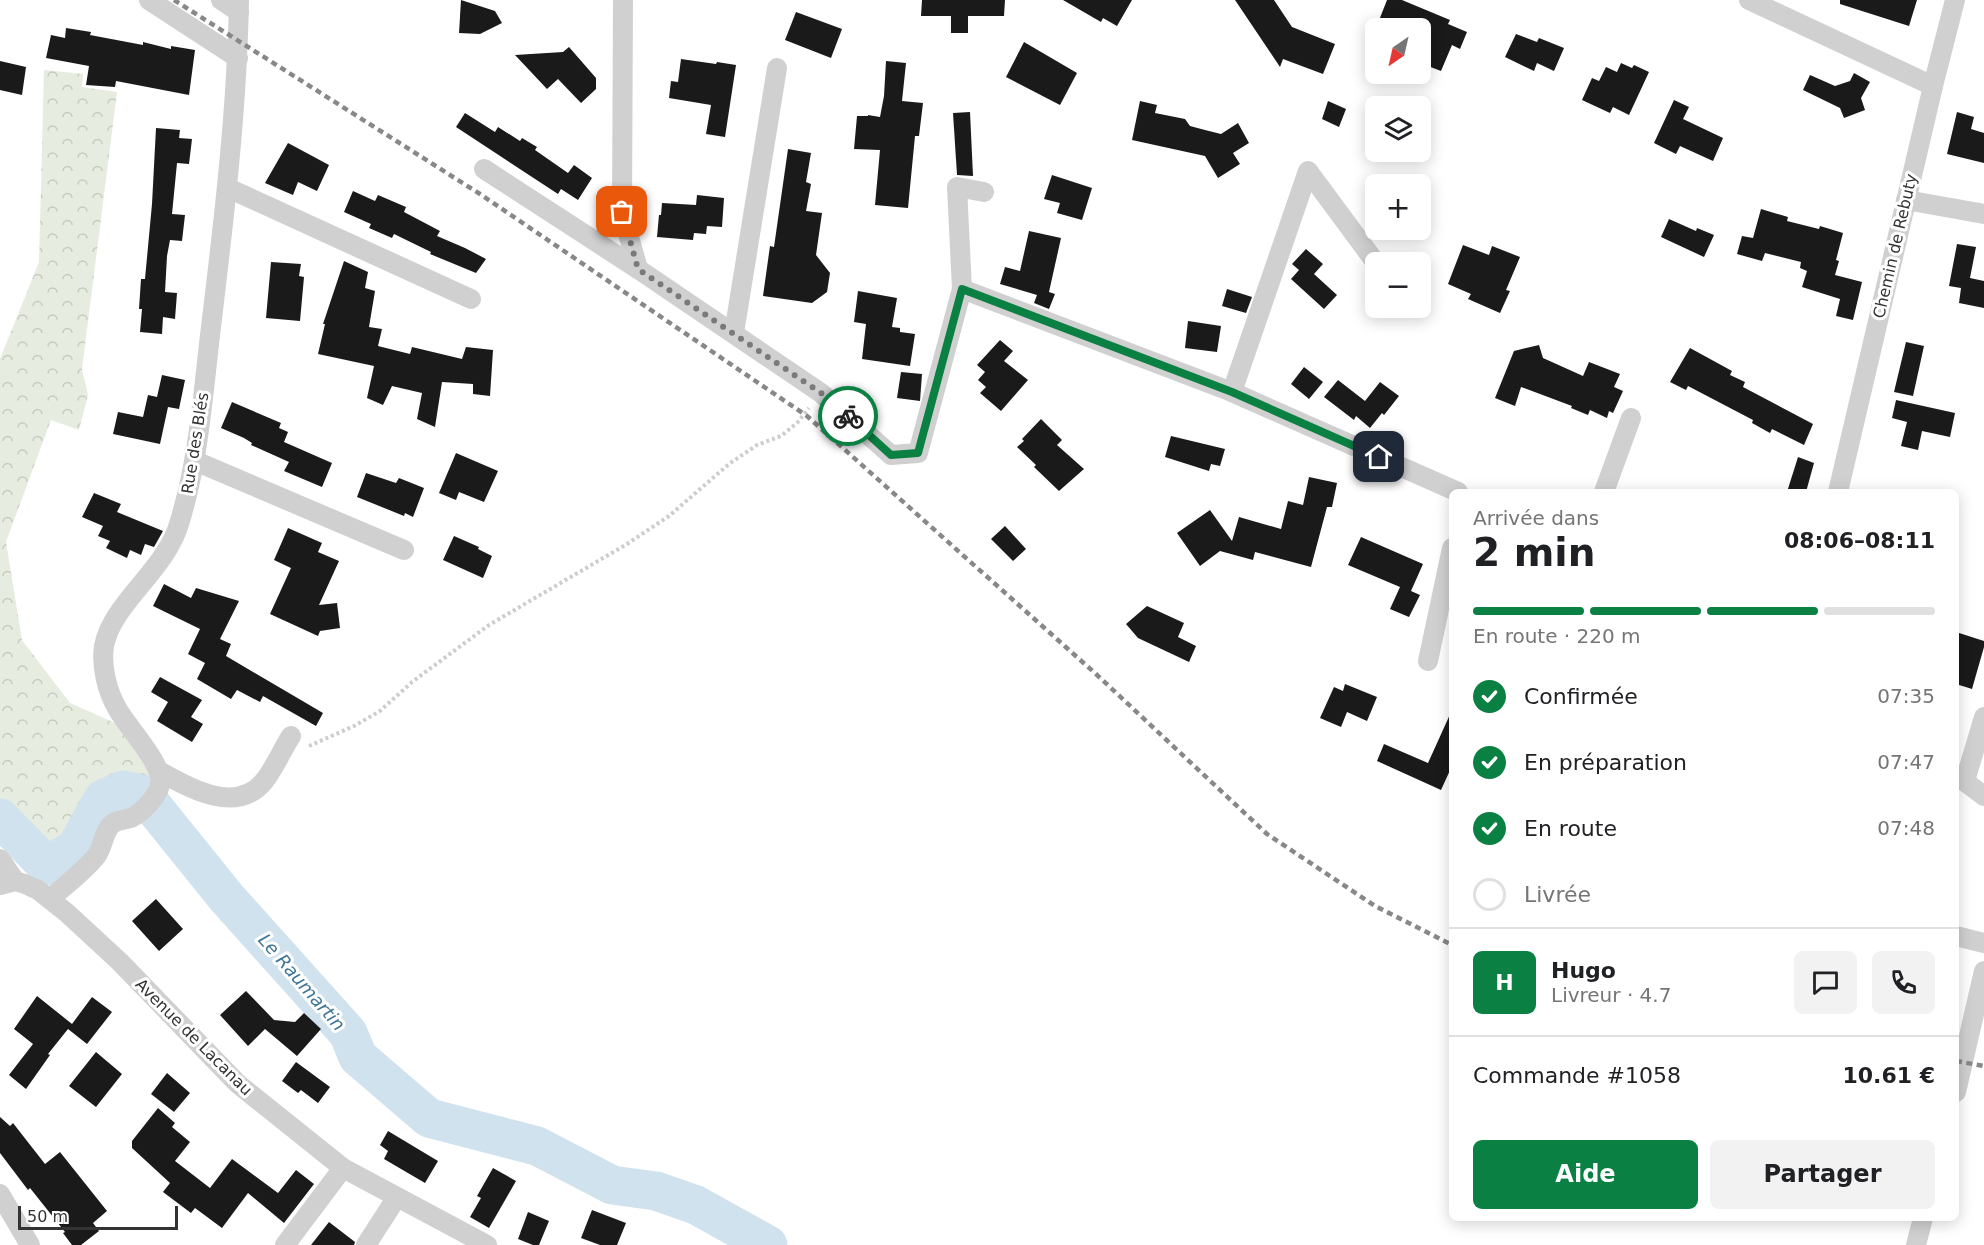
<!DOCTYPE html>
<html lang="fr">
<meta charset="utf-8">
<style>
body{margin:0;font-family:"DejaVu Sans",sans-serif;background:#f2f2f2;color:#202124;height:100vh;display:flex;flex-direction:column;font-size:22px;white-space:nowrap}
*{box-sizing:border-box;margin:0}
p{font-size:20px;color:#757577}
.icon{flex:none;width:33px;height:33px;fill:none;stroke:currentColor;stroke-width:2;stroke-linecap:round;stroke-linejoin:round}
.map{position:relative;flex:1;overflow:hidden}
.side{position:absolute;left:1449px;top:489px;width:510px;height:732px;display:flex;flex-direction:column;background:#fff;border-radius:9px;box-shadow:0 3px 15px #0003}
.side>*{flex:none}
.needle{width:39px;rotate:214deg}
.fabs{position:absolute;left:1365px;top:18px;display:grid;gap:12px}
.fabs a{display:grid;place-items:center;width:66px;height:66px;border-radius:9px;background:#fff;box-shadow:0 3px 15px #0003;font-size:30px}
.scale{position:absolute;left:18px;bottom:15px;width:160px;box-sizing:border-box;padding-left:6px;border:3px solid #333;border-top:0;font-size:16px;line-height:21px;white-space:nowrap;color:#333;-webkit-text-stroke:4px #fff;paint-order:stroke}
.pin{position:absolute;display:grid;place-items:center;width:51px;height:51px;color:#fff;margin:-26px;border-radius:12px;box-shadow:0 3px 9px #0006}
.courier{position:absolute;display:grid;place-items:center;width:60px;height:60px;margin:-30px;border:4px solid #0b8043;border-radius:50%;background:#fff;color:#222;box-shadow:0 2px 8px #0007}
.head em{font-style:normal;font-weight:700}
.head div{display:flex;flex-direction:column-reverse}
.head{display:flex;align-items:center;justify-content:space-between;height:102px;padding:0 24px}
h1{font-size:39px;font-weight:700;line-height:45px}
.bar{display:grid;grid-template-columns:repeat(4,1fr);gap:9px 6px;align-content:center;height:72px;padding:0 24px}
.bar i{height:8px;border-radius:4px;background:#e0e0e0}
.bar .current{background:#0b8043}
.bar p{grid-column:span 4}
.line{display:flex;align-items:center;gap:15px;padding:0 24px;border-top:2px solid #e0e0e0}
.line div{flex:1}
.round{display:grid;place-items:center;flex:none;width:63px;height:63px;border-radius:9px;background:#f2f2f2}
ol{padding:0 24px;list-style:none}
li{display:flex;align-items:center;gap:18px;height:66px}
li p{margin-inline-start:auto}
li .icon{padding:6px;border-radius:50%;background:#0b8043;color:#fff;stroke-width:4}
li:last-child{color:#757577}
li i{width:33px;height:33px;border:3px solid #e0e0e0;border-radius:50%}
.cta{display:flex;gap:12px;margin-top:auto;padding:12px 24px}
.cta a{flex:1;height:69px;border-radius:9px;background:#0b8043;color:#fff;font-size:24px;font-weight:700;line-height:69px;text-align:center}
.cta a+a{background:#f2f2f2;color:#202124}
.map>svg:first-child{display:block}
.forest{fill:url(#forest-crowns)}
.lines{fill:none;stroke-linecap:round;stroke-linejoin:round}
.river{stroke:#cfe2ee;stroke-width:39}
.building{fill:#1a1a1a}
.path{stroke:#cdcdcd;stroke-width:4;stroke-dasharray:3 3;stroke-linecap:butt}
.street{stroke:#d0d0d0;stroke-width:20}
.rail{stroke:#888;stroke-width:4.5;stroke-dasharray:6 4.5;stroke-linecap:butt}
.done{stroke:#7a7a7a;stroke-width:6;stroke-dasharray:0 10.8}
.route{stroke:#0b8043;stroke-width:8}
.labels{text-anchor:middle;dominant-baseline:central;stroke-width:6;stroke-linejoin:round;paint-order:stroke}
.street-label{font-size:16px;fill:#333;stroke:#fff}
.water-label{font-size:18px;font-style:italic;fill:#3f7597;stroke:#fff}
</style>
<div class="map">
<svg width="1984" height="1245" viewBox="0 0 1984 1245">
<defs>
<pattern id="forest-crowns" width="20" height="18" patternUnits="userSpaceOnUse" patternTransform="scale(1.5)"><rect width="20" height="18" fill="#e6ecdf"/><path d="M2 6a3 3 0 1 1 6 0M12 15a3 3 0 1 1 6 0" fill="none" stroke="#c6cbc0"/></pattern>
</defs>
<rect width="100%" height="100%" fill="#fff"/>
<path class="forest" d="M 44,70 L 83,74 L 82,87 L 117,92 L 82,369 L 88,395 L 79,430 L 51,420 L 6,542 L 22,640 L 70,703 L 115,723 L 153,775 L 128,805 L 42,879 L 0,835 L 0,359 L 39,262 Z"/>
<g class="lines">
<path class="river" d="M 0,818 L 47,866 L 76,848 L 103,799 L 123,790 L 143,794 L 226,897 L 348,1033 L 358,1057 L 429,1118 L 537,1146 L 612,1185 L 656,1191 L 696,1205 L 768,1245"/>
</g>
<g class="building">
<path d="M 461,0 L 495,11 L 502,23 L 480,34 L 459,33 Z"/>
<path d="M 922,0 L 1005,0 L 1004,16 L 968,16 L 968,33 L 951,33 L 951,16 L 921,16 Z"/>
<path d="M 1063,0 L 1132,0 L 1117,26 L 1103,18 L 1101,22 Z"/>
<path d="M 1235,0 L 1274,0 L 1292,27 L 1335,44 L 1323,74 L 1283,59 L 1280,67 Z"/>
<path d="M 1387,0 L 1402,0 L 1450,20 L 1448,24 L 1467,32 L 1460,49 L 1452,45 L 1441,71 L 1420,63 L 1420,28 L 1376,28 Z"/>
<path d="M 1840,0 L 1917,0 L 1909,26 L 1840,4 Z"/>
<path d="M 796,12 L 842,29 L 831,58 L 785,40 Z"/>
<path d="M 66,28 L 91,32 L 90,35 L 143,45 L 143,42 L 171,49 L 171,46 L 195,50 L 189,95 L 116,81 L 115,87 L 86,85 L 89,66 L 46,58 L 51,35 L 65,38 Z"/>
<path d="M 1516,34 L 1537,42 L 1539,38 L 1564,48 L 1554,71 L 1537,63 L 1534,71 L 1505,57 Z"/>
<path d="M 1024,42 L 1077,73 L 1060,105 L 1006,77 Z"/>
<path d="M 569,47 L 596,78 L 596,89 L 581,103 L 558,79 L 547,89 L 515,55 L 563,52 Z"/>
<path d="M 681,59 L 716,64 L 717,62 L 736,65 L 725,137 L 706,134 L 711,105 L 669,98 L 671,81 L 678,82 Z"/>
<path d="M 0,61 L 26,67 L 22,95 L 0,90 Z"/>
<path d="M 886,61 L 906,63 L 902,101 L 923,103 L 919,136 L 915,136 L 908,208 L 875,205 L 880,150 L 854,149 L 857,116 L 868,116 L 868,115 L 880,117 L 884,96 Z"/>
<path d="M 1621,63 L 1632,68 L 1634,65 L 1649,72 L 1629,115 L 1613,107 L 1610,113 L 1582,100 L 1592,78 L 1599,81 L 1606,67 L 1617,72 Z"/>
<path d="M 1854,73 L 1870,82 L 1861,98 L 1865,110 L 1844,118 L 1840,108 L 1803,90 L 1810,75 L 1835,86 L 1850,81 Z"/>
<path d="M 1674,100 L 1689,107 L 1683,119 L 1723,138 L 1713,161 L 1680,146 L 1676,154 L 1654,143 Z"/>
<path d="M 1140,101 L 1157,105 L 1155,113 L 1185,119 L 1190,126 L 1205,130 L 1221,134 L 1238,123 L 1249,143 L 1233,153 L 1240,164 L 1218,178 L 1205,156 L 1132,140 Z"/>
<path d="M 1328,101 L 1346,109 L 1339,127 L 1322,119 Z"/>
<path d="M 970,112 L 973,176 L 957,175 L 953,113 Z"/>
<path d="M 1957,112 L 1974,117 L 1971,129 L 1984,133 L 1984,163 L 1947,154 Z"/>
<path d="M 465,113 L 495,132 L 498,127 L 520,141 L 522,138 L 537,147 L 535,150 L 568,173 L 574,165 L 592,178 L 578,200 L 561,189 L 558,194 L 456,127 Z"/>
<path d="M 156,128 L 180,130 L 179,138 L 192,139 L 189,164 L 177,163 L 172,214 L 185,215 L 182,241 L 170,240 L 167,256 L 165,292 L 177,293 L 175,319 L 163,317 L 162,334 L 140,332 L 142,309 L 139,309 L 141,279 L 145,279 L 152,204 Z"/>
<path d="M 288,143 L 329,165 L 317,191 L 298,182 L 293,195 L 265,183 Z"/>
<path d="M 788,149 L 811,153 L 806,182 L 811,184 L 806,211 L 822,213 L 816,255 L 830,273 L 827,292 L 812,303 L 763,296 L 770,246 L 774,247 Z"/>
<path d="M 1052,175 L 1092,188 L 1082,220 L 1057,213 L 1060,203 L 1044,199 Z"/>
<path d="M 353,191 L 375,201 L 378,195 L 406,207 L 404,212 L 440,231 L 437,236 L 465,248 L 486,259 L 476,273 L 430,254 L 431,252 L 394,234 L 392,238 L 369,228 L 371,224 L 344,212 Z"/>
<path d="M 697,195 L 724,198 L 722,227 L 707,226 L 706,234 L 694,233 L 693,240 L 657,237 L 659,215 L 661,215 L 662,203 L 696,205 Z"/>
<path d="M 1761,209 L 1788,217 L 1787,221 L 1819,229 L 1820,226 L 1843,233 L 1836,260 L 1839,261 L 1835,275 L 1862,282 L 1853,320 L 1836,316 L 1840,299 L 1802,287 L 1807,271 L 1800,268 L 1801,262 L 1765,253 L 1762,261 L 1737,254 L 1742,236 L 1753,238 Z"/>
<path d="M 1669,219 L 1696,231 L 1697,228 L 1714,235 L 1704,257 L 1661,237 Z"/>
<path d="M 1029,231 L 1061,238 L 1049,292 L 1055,294 L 1049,309 L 1034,303 L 1037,295 L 1000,284 L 1005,267 L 1020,271 Z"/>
<path d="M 1957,244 L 1976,247 L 1970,278 L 1984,281 L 1984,308 L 1959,303 L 1961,288 L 1949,286 Z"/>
<path d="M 1463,245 L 1489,255 L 1492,246 L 1520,257 L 1506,290 L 1510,291 L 1500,313 L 1468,299 L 1471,294 L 1448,284 Z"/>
<path d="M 1306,249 L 1323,264 L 1314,274 L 1337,295 L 1324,309 L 1291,279 L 1299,270 L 1292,264 Z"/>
<path d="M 344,261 L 368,272 L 365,288 L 375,291 L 369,327 L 382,329 L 378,346 L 410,354 L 412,347 L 462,359 L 466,347 L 493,350 L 490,396 L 473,394 L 473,384 L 442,382 L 435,427 L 417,419 L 422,393 L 392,386 L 383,405 L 367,398 L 374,366 L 318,354 L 325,324 L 323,324 Z"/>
<path d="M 271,262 L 301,264 L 299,276 L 304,277 L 300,321 L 266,318 Z"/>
<path d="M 1227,289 L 1252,297 L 1246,313 L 1222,306 Z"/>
<path d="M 858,291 L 897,298 L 892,327 L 900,328 L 900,332 L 915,334 L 910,366 L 862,359 L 866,324 L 854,322 Z"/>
<path d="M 1188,321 L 1221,326 L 1217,352 L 1185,348 Z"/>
<path d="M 1000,340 L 1013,351 L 1004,361 L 1028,380 L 1001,411 L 980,393 L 986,387 L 978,380 L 985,372 L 977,365 Z"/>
<path d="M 1906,342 L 1924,346 L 1913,396 L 1894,392 Z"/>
<path d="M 1539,345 L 1543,358 L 1583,376 L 1589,362 L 1620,374 L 1614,387 L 1623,391 L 1613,413 L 1609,411 L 1607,418 L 1590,410 L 1588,415 L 1571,408 L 1572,406 L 1521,387 L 1515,406 L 1495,398 L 1514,351 Z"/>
<path d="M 1690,348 L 1732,371 L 1730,375 L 1745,382 L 1743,387 L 1813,424 L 1804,445 L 1772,429 L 1770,433 L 1752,423 L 1753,420 L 1688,386 L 1686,390 L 1670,382 Z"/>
<path d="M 1304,367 L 1323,382 L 1309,399 L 1291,384 Z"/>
<path d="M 901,372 L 922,374 L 920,401 L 897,398 Z"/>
<path d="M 162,375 L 185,380 L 179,409 L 168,407 L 160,444 L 113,434 L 118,412 L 143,417 L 148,395 L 157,397 Z"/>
<path d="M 1338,380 L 1365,401 L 1380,382 L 1399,396 L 1384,415 L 1382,413 L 1370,428 L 1356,416 L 1354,420 L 1324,397 Z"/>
<path d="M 1896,400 L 1955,413 L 1950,437 L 1922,431 L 1918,450 L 1901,446 L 1907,422 L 1892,418 Z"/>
<path d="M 232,402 L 281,423 L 279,428 L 288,432 L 284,442 L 332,463 L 322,487 L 284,471 L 289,462 L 251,445 L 252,443 L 244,438 L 221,428 Z"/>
<path d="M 1041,419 L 1062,440 L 1057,445 L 1084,469 L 1059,491 L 1034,467 L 1036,465 L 1017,447 L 1024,441 L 1022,439 Z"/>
<path d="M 1171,436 L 1225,449 L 1220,466 L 1211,464 L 1209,471 L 1165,457 Z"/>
<path d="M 456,453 L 498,471 L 484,502 L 459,492 L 456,500 L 439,493 Z"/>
<path d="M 1798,457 L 1814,463 L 1806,492 L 1787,492 Z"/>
<path d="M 366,473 L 396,483 L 399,478 L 424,488 L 413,517 L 405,513 L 404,516 L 357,497 Z"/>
<path d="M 1309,477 L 1337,483 L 1332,507 L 1327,507 L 1311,567 L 1255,552 L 1253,560 L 1220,551 L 1200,566 L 1177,533 L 1210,510 L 1232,541 L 1239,517 L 1281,529 L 1288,501 L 1303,505 Z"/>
<path d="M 94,493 L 121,504 L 117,512 L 163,531 L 154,547 L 145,544 L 141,555 L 130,550 L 127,558 L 106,548 L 110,541 L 98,536 L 103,526 L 82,517 Z"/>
<path d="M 1005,526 L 1026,549 L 1013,561 L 991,539 Z"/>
<path d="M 288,528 L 322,543 L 318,552 L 339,561 L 319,605 L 337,603 L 340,628 L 320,631 L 318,636 L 270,614 L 291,568 L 274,560 Z"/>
<path d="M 454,536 L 479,547 L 478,549 L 492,556 L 483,578 L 443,560 Z"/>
<path d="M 1361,537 L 1423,564 L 1411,591 L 1420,595 L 1409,617 L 1390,609 L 1400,587 L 1348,565 Z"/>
<path d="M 164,584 L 191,598 L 196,588 L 239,601 L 220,639 L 231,644 L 226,656 L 323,713 L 316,726 L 263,696 L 260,702 L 237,690 L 231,699 L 197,679 L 205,663 L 188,654 L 200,629 L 153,606 Z"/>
<path d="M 1147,606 L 1184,623 L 1178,637 L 1196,646 L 1189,662 L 1138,638 L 1126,624 Z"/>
<path d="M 1956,632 L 1984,641 L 1984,647 L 1972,689 L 1956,684 Z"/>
<path d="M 160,677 L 202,700 L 191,717 L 203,724 L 192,742 L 157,721 L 168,702 L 151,692 Z"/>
<path d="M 1345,684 L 1377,697 L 1367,721 L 1347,712 L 1341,727 L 1320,718 L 1334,687 L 1343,691 Z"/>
<path d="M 1452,710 L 1452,766 L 1441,790 L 1377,761 L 1384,744 L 1428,763 Z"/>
<path d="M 156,899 L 183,929 L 159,951 L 132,921 Z"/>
<path d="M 246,991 L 274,1020 L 295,1022 L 304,1013 L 321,1029 L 297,1056 L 265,1029 L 248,1046 L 220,1015 Z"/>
<path d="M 37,996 L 72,1024 L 92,997 L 112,1012 L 87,1044 L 68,1029 L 48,1054 L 50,1055 L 26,1089 L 9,1075 L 33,1044 L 14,1029 Z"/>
<path d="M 96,1052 L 122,1074 L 96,1107 L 69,1086 Z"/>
<path d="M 296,1062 L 330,1087 L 318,1103 L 301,1090 L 298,1093 L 282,1081 Z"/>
<path d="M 167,1073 L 190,1093 L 174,1112 L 151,1094 Z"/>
<path d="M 158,1108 L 175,1123 L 172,1127 L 190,1142 L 175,1161 L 210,1188 L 232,1159 L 278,1193 L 296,1170 L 314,1184 L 284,1223 L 248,1193 L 222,1228 L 195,1208 L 191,1213 L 163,1192 L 170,1183 L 132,1148 L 132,1141 Z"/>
<path d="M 0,1117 L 10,1126 L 13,1123 L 45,1164 L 60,1152 L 107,1211 L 93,1223 L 99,1231 L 81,1245 L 72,1245 L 63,1233 L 65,1232 L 30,1188 L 28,1190 L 0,1153 Z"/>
<path d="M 388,1131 L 438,1161 L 425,1183 L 384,1159 L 388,1151 L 380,1145 Z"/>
<path d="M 493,1168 L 516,1181 L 489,1228 L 470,1217 L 481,1198 L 477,1196 Z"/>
<path d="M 592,1210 L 626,1223 L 617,1245 L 600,1245 L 581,1238 Z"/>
<path d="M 528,1212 L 549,1221 L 539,1245 L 533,1245 L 518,1239 Z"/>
<path d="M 329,1222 L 355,1242 L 354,1245 L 311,1245 Z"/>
</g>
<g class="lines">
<path class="path" d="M 309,746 L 354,726 L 380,711 L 412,682 L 489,625 L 627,544 L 669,516 L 729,464 L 757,445 L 781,436 L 797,423 L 809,408"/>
<g class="street">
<path d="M 149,0 L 238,58"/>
<path d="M 221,0 L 239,12"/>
<path d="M 623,0 L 622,212 L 638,269 L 821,393 L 891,455 L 918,453 L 962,289 L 1232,392 L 1458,492"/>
<path d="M 1749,0 L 1933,86"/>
<path d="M 484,169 L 638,269"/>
<path d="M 228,188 L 471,299"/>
<path d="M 1906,200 L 1984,214"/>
<path d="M 962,289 L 957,187 L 984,192"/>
<path d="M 734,333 L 777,68"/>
<path d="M 1232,392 L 1308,171 L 1376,263"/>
<path d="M 195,461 L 404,550"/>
<path d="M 1604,492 L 1631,418"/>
<path d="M 1838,492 L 1933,86 L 1955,0"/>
<path d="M 1428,661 L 1452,548"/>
<path d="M 159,771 C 189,788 237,816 265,780 C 275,767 282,750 291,736"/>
<path d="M 1956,775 L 1984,796"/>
<path d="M 1965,781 L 1984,717"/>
<path d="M 0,859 L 15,881"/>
<path d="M 0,885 L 15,881 L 25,884 L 38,890 L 67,913 L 120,962 L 238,1084 L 343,1168 L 487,1245"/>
<path d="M 50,899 C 64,886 86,870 97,855 C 104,845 103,832 112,824 C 117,820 124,820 131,818 C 142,813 157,797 160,785 C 165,765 126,726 117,708 C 107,691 101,666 104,646 C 112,603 165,571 179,524 C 199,460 203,393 211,327 C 224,219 237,110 239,0"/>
<path d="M 1956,936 L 1984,943"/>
<path d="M 1956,1092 L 1984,971"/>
<path d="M 0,1194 L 30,1245"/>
<path d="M 285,1245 L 343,1168"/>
<path d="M 366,1245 L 397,1197"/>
<path d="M 1916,1245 L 1923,1218"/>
</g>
<g class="rail">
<path d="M 174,0 L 480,194 L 807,416 L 1096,674 L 1267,834 L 1375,906 L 1452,945"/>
<path d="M 1956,1061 L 1984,1066"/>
</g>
</g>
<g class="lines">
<path class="done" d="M 622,212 L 638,269 L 821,393 L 848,416"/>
<path class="route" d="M 848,416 L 891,455 L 918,453 L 962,289 L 1232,392 L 1379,457"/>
</g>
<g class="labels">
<g class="street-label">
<text transform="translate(1895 246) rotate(-77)">Chemin de Rebuty</text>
<text transform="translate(195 443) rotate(-81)">Rue des Blés</text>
<text transform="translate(194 1037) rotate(45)">Avenue de Lacanau</text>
</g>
<g class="water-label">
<text transform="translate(302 982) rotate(49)">Le Raumartin</text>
</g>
</g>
</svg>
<div class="fabs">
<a><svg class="needle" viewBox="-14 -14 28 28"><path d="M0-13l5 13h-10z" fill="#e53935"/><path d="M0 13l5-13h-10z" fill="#757577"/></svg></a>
<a><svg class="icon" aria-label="layers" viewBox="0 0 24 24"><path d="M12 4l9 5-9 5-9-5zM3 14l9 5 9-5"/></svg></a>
<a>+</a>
<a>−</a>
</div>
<div class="scale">50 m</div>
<div class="pin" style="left:622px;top:212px;background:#ea580c"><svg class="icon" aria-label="bag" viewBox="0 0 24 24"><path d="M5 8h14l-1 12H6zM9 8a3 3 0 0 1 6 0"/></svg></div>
<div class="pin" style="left:1379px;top:457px;background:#1f2937"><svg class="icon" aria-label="home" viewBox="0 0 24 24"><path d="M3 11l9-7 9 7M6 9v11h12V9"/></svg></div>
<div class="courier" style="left:848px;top:416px"><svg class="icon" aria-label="bike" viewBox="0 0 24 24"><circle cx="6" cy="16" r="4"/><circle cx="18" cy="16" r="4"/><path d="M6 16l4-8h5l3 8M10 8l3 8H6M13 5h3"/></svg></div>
<section class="side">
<div class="head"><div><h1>2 min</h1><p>Arrivée dans</p></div><em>08:06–08:11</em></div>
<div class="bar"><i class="current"></i><i class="current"></i><i class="current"></i><i></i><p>En route · 220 m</p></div>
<ol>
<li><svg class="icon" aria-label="check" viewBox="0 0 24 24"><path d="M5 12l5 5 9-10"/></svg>Confirmée<p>07:35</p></li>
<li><svg class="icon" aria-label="check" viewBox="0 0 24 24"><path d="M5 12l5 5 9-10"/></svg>En préparation<p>07:47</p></li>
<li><svg class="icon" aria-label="check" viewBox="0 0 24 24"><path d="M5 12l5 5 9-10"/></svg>En route<p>07:48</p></li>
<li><i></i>Livrée</li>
</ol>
<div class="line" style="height:108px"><b class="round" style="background:#0b8043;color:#fff">H</b><div><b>Hugo</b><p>Livreur · 4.7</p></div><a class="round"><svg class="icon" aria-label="chat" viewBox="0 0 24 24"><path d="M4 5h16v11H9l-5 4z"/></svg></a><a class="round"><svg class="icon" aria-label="phone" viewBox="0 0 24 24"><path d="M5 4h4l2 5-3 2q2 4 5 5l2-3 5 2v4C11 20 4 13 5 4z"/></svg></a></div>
<div class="line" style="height:78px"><div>Commande #1058</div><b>10.61 €</b></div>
<div class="cta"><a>Aide</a><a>Partager</a></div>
</section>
</div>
